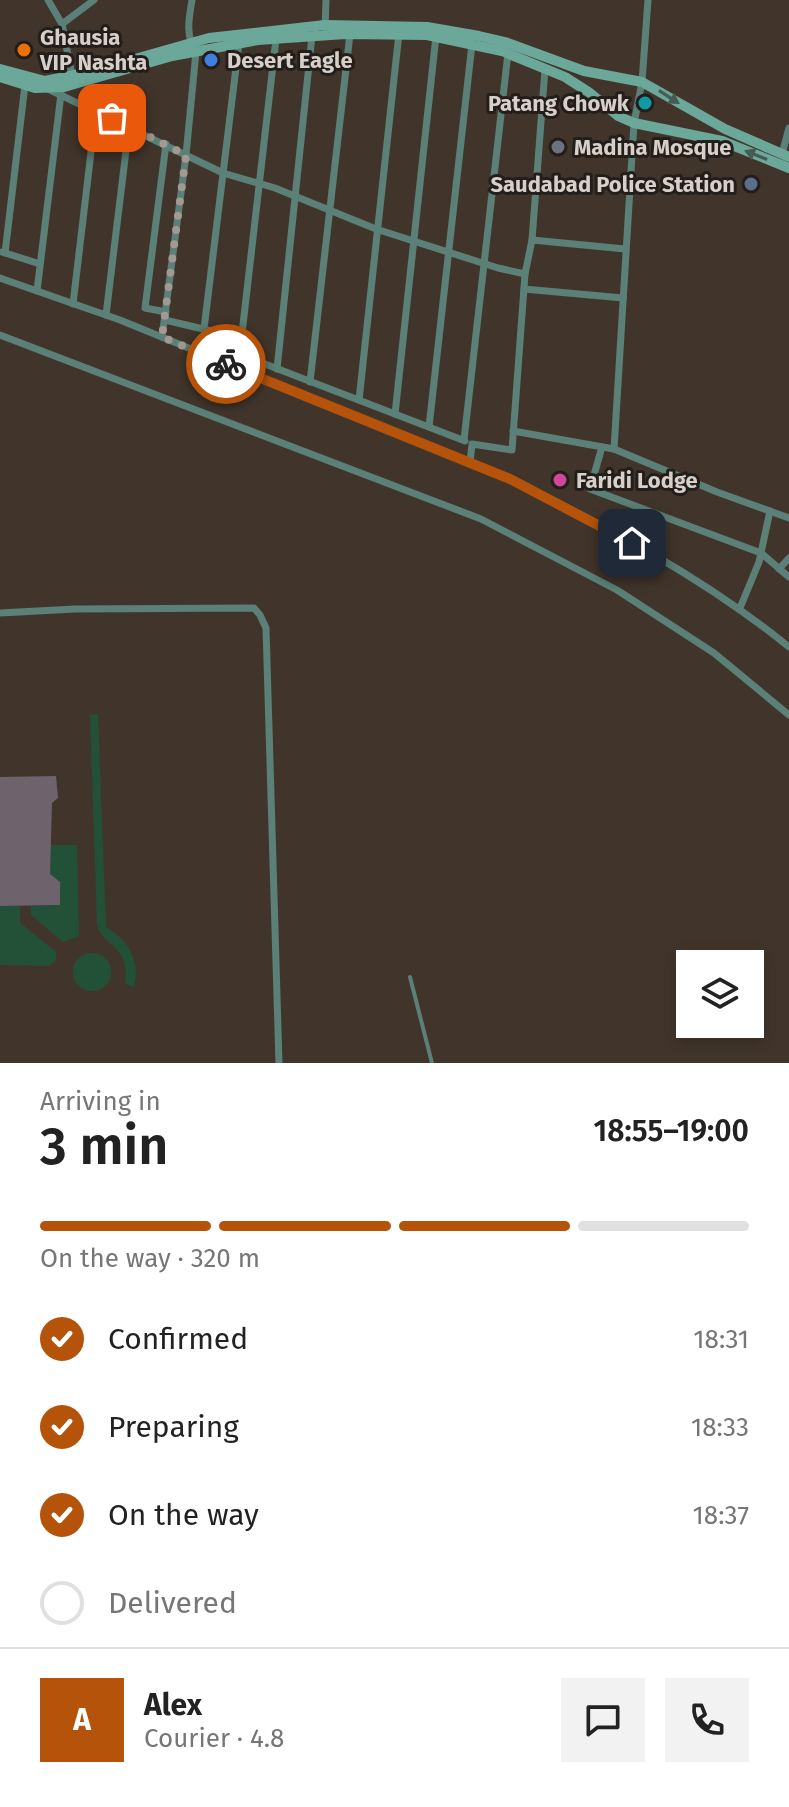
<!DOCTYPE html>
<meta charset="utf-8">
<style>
body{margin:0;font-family:"Fira Sans",sans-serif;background:#f2f2f2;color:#222;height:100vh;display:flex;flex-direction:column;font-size:30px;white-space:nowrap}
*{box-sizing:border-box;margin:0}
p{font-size:26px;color:#767676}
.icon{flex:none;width:44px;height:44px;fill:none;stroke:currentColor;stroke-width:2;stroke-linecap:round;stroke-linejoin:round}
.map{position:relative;height:1063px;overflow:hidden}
.sheet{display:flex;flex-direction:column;background:#fff;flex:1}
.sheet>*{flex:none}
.tools{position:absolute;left:676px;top:950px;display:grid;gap:16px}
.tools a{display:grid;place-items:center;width:88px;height:88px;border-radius:0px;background:#fff;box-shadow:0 4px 12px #0003;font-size:40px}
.pin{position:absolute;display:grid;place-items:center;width:68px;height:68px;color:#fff;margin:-34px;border-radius:16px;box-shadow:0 4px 12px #0006}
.courier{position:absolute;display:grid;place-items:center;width:80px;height:80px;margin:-40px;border:6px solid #b45309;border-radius:50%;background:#fff;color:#222;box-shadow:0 2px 10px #0007}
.head em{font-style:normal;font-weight:600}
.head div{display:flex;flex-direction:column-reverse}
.head{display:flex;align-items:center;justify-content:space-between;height:136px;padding:0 40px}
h1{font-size:52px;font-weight:600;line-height:60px}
.bar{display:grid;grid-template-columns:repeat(4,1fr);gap:12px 8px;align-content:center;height:96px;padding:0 40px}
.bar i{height:10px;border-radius:6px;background:#e0e0e0}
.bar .active{background:#b45309}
.bar p{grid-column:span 4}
.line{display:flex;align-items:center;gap:20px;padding:0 40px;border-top:2px solid #e0e0e0}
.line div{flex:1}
.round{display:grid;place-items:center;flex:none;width:84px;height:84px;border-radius:0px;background:#f2f2f2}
ol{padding:0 40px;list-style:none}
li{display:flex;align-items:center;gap:24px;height:88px}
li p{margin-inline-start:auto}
li .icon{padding:8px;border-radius:50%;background:#b45309;color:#fff;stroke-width:4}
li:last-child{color:#767676}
li i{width:44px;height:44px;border:4px solid #e0e0e0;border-radius:50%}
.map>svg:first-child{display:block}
.green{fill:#225138}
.building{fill:#6e626d}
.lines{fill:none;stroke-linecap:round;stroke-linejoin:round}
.service{stroke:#5b8077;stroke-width:4}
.minor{stroke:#5b8077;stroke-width:7}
.secondary{stroke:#6ca89a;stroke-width:10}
.oneway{fill:#445c53}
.done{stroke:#a29a92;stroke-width:8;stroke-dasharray:0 14.4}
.route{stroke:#b45309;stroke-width:10}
.food-dot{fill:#e8710a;stroke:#231e19;stroke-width:3}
.shop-dot{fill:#3f7fe0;stroke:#231e19;stroke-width:3}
.culture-dot{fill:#0f9aa8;stroke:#231e19;stroke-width:3}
.worship-dot{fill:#6b7280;stroke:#231e19;stroke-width:3}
.service-dot{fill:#5c6f8a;stroke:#231e19;stroke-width:3}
.hotel-dot{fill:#d1479c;stroke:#231e19;stroke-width:3}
.labels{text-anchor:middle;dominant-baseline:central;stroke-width:6;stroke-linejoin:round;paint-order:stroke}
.poi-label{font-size:22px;font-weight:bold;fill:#d7d0ca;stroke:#231e19;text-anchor:start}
</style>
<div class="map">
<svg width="789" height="1063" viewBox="0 0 789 1063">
<rect width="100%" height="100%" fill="#41352b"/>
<g class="green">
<path d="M 98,714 L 106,927 C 128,940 141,961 134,987 L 125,984 C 131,943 102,948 97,924 L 90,715 Z"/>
<path d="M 50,845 L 77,845 L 79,936 L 63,942 L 31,915 L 31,906 L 59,905 L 50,874 Z"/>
<path d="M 20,906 L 20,923 L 56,952 L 56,960 L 49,966 L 0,965 L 0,906 Z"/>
<circle cx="92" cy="972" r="19"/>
</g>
<path class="building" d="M 56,776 L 58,798 L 52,803 L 50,874 L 60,882 L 60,905 L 0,906 L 0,777 Z"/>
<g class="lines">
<path class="service" d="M 410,977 L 432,1063"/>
<g class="minor">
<path d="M 48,0 L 62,24 L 72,76"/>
<path d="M 62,24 L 94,0"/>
<path d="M 325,30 L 326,0"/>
<path d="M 48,89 L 223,173 L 275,188 L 376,229 L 498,268 L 525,274"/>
<path d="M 166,144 L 145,308 L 166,312"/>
<path d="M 782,154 L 789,128"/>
<path d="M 532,240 L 625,249"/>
<path d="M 2,252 L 40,264"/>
<path d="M 5,253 L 25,85"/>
<path d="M 0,278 L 120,320 L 510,479 C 608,527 704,578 789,647"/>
<path d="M 524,289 L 623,298"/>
<path d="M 37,291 L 61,94"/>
<path d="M 73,304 L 96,110"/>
<path d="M 106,315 L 129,126"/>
<path d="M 165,320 L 241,338"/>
<path d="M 204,329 L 239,43"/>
<path d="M 0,335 L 481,519 L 617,590 L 714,653 L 789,715"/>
<path d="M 162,337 L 186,155 L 196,52 C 185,36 189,18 192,0"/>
<path d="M 239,354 L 465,441"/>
<path d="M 238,368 L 276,39"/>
<path d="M 277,369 L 312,36"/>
<path d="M 310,382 L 350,34"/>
<path d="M 359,400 L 399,33"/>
<path d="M 395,414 L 436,36"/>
<path d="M 429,427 L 472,44"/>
<path d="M 513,431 L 614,449 L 717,492 L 789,518"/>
<path d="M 464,440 L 508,53"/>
<path d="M 602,447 L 590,489 L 761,553 L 789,577"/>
<path d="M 614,449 L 634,123 L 642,82 L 648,0"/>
<path d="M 470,463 L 472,444 L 512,450 L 525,274 L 532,240 L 545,69"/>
<path d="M 779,569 L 789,558"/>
<path d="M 740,608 L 759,562 L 770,511"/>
<path d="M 0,613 L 75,609 L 254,608 L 260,615 L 266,628 L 279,1063"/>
</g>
<g class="secondary">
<path d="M 0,69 L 45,81 L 89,72 L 209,38 L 325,25 L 427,27 L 479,36 L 505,42 L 584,71 L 642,82 L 725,129 L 789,157"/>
<path d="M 0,77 L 35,88 L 64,87 L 172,56 L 258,40 L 345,34 L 427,35 L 502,51 L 565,77 L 590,93 L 618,116 L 634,123 L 722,141 L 789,168"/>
</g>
</g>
<defs><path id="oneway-solid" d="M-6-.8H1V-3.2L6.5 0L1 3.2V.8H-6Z" transform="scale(2)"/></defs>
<g class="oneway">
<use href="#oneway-solid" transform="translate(669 97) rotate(33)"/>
<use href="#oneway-solid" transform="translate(756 155) rotate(-158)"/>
</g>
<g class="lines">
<path class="done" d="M 112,118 L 186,155 L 162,337 L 226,364"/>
<path class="route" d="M 226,364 L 510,479 L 632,543"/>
</g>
<circle class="food-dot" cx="24" cy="50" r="8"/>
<circle class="shop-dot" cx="211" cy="60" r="8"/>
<circle class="culture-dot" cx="645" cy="103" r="8"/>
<circle class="worship-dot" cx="558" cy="147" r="8"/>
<circle class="service-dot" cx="751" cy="184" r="8"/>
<circle class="hotel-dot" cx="560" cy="480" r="8"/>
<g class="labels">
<g class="poi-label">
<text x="40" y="37">Ghausia<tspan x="40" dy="25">VIP Nashta</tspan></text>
<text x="227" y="60">Desert Eagle</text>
<text x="629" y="103" text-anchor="end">Patang Chowk</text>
<text x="574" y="147">Madina Mosque</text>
<text x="735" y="184" text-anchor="end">Saudabad Police Station</text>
<text x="576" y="480">Faridi Lodge</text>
</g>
</g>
</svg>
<div class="tools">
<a><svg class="icon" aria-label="layers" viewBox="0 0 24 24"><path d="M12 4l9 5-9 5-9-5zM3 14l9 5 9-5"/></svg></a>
</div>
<div class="pin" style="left:112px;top:118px;background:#ea580c"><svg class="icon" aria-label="bag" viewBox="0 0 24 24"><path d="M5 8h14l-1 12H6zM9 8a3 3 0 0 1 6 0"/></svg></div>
<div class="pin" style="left:632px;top:543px;background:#1f2937"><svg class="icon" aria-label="home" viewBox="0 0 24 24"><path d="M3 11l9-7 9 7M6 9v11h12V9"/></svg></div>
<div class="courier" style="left:226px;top:364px"><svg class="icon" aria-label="bike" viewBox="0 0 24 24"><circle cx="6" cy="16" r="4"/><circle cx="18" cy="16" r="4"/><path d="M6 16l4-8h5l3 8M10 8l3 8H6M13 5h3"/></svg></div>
</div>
<section class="sheet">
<div class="head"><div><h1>3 min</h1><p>Arriving in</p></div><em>18:55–19:00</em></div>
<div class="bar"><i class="active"></i><i class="active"></i><i class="active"></i><i></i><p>On the way · 320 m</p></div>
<ol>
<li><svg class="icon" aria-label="check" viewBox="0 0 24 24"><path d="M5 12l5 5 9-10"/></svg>Confirmed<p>18:31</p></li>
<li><svg class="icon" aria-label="check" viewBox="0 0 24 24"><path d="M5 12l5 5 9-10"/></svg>Preparing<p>18:33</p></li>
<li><svg class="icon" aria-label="check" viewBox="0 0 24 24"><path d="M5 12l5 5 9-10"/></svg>On the way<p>18:37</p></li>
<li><i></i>Delivered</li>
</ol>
<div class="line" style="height:144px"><b class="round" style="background:#b45309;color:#fff">A</b><div><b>Alex</b><p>Courier · 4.8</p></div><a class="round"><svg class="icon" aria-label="chat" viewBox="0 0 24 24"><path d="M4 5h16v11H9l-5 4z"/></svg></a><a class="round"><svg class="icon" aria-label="phone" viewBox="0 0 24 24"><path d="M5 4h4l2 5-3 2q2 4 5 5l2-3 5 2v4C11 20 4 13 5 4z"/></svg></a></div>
</section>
